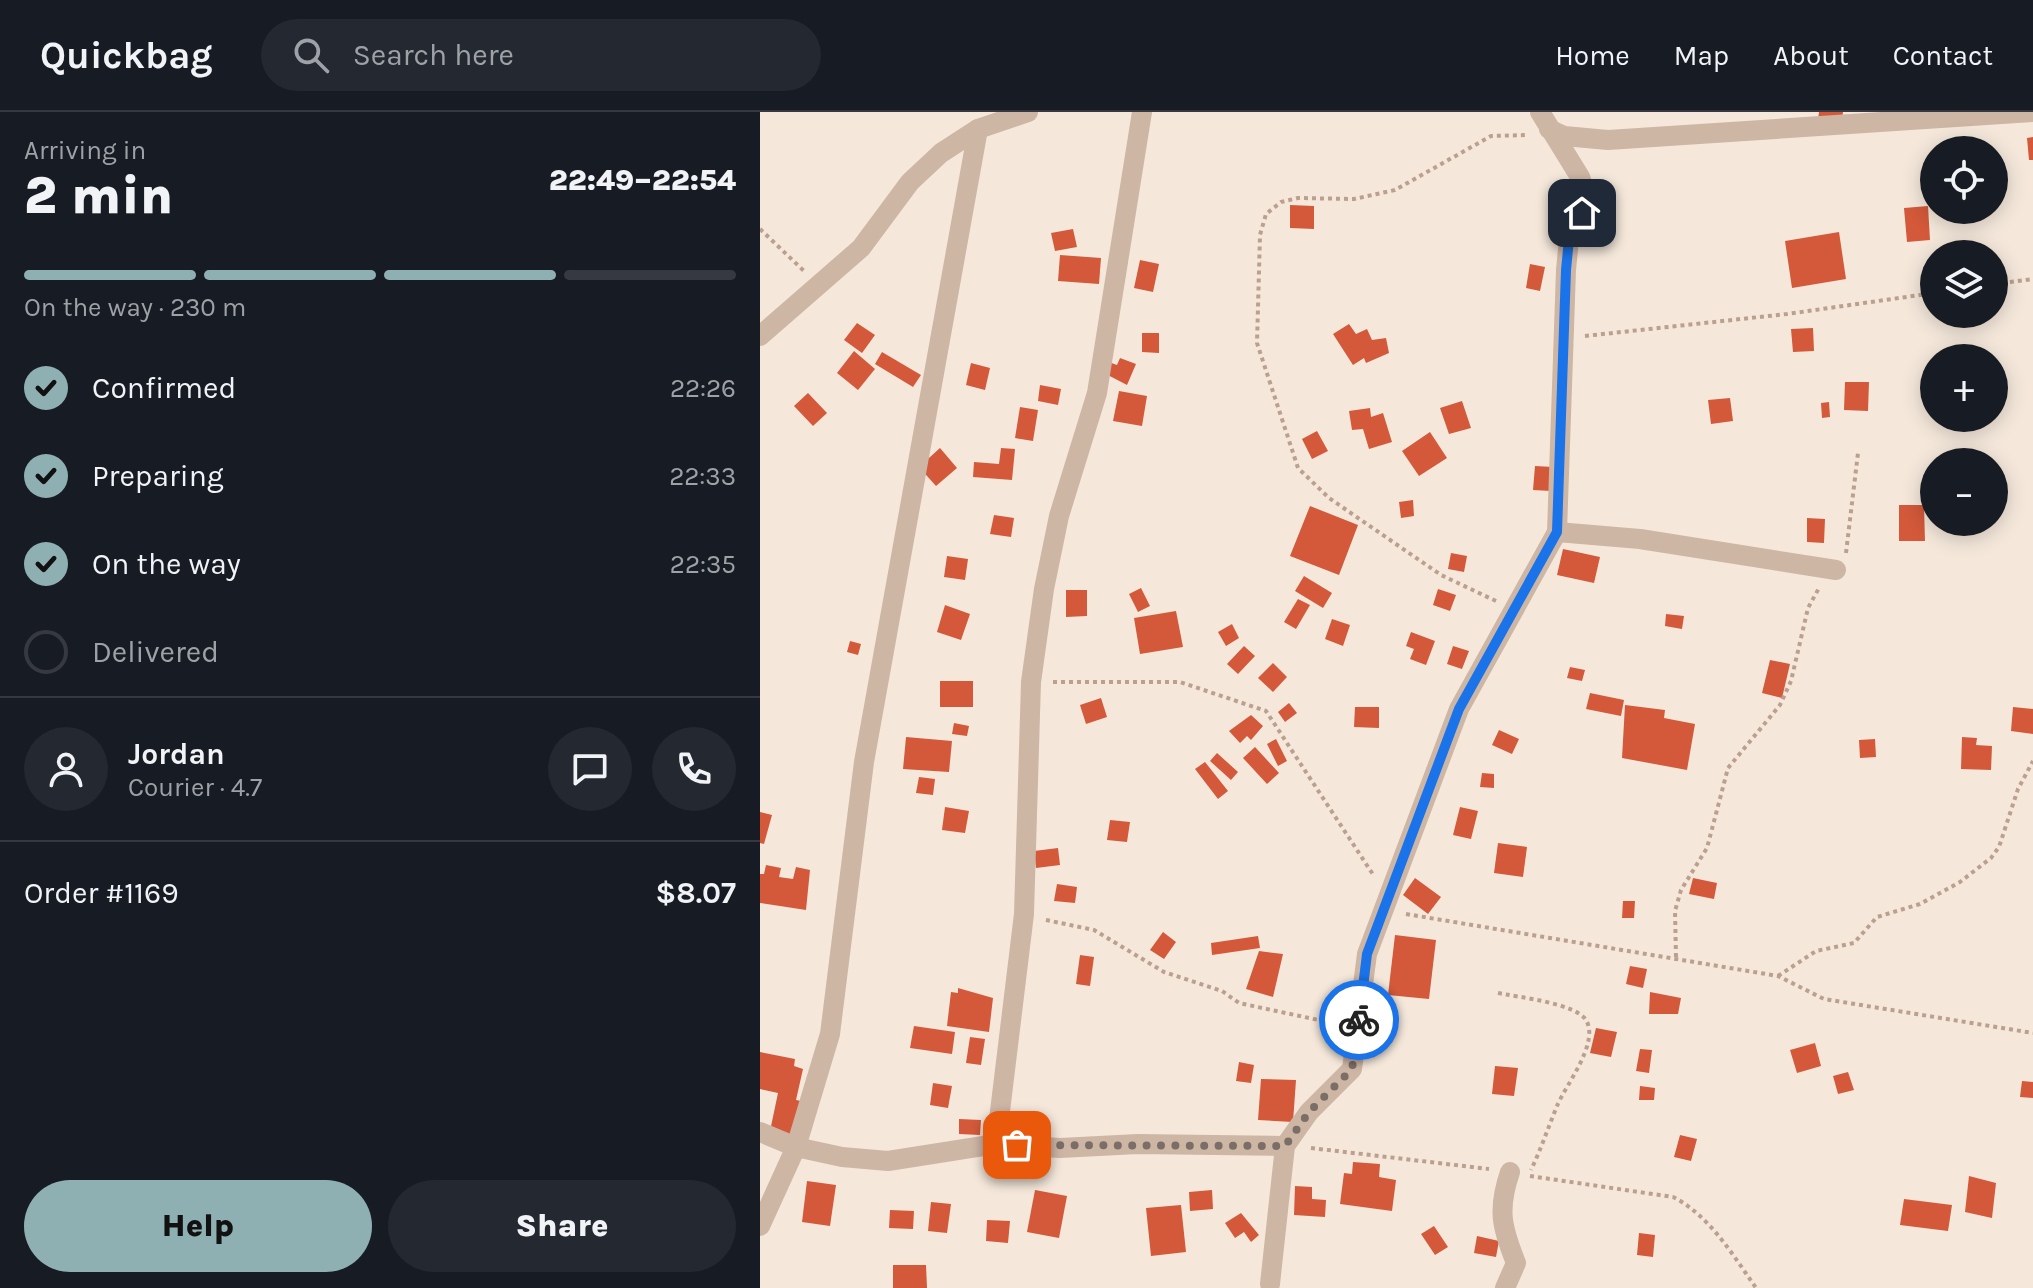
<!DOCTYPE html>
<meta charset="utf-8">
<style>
body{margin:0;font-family:Karla,sans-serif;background:#242831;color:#f1f3f6;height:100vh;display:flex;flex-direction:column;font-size:30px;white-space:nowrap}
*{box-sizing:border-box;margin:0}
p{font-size:26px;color:#9ea1a6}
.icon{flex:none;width:44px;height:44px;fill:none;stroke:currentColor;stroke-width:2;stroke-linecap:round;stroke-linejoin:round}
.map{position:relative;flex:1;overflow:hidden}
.sheet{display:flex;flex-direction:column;background:#171b24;width:760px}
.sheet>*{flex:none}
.fabs{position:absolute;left:1160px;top:24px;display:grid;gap:16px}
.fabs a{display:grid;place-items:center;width:88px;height:88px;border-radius:50%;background:#171b24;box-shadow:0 4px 20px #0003;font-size:40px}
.pin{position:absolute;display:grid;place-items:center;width:68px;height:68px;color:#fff;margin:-34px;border-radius:16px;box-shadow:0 4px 12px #0006}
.courier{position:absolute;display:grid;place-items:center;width:80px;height:80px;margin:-40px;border:6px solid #1a73e8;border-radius:50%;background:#fff;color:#222;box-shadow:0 2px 10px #0007}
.overview em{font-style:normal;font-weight:800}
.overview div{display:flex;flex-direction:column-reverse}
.overview{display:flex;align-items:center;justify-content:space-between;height:136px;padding:0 24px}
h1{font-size:52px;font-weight:800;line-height:60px}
.bar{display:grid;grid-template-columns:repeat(4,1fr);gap:12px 8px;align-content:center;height:96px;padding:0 24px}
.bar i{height:10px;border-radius:6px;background:#363941}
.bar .current{background:#8fb0b2}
.bar p{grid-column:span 4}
.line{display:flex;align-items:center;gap:20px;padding:0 24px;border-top:2px solid #363941}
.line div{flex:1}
.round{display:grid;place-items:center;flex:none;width:84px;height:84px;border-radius:42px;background:#242831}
ol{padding:0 24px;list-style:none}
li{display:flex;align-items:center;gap:24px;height:88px}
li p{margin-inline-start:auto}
li .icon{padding:8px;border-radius:50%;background:#8fb0b2;color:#111;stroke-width:4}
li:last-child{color:#9ea1a6}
li i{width:44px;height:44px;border:4px solid #363941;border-radius:50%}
.button{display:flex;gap:16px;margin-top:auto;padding:16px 24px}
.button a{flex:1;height:92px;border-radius:48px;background:#8fb0b2;color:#111;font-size:32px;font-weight:800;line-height:92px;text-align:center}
.button a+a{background:#242831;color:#f1f3f6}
header{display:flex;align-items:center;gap:48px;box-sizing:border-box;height:112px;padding:0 40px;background:#171b24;border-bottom:2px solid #363941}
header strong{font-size:38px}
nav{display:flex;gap:44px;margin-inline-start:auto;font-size:28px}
.search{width:560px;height:72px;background:#242831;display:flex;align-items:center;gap:20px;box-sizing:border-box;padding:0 28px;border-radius:44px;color:#9ea1a6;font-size:30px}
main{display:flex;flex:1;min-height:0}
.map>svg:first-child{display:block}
.building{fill:#d3593a}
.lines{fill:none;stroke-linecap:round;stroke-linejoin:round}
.path{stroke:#bba08f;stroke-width:4;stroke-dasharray:4 4;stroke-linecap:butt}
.minor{stroke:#ceb6a5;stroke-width:20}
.done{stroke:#7b6e66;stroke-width:8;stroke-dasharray:0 14.4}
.route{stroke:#1a73e8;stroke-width:10}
</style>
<header>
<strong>Quickbag</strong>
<div class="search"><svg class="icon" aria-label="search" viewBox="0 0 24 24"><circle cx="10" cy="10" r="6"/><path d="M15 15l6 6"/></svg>Search here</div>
<nav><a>Home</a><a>Map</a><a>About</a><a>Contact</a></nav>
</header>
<main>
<section class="sheet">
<div class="overview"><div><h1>2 min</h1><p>Arriving in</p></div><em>22:49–22:54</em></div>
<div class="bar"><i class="current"></i><i class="current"></i><i class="current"></i><i></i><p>On the way · 230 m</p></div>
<ol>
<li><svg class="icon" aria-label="check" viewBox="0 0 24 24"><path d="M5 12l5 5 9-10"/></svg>Confirmed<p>22:26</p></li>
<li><svg class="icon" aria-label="check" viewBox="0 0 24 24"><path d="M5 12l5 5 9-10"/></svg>Preparing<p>22:33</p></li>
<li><svg class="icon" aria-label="check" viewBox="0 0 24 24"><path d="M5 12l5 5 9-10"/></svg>On the way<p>22:35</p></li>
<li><i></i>Delivered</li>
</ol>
<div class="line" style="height:144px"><a class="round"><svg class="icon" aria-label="person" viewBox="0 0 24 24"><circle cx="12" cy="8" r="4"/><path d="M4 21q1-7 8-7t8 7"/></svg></a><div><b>Jordan</b><p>Courier · 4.7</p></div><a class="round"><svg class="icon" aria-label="chat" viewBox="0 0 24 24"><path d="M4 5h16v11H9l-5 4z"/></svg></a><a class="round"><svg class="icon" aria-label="phone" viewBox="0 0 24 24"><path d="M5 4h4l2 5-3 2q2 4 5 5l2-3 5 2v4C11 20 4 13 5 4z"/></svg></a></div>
<div class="line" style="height:104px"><div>Order #1169</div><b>$8.07</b></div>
<div class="button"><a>Help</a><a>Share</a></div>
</section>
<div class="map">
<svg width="1273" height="1176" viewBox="0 0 1273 1176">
<rect width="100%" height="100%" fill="#f5e8db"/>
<g class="building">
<path d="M 1059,0 L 1083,0 L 1082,10 L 1058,8 Z"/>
<path d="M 1273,25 L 1273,48 L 1269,48 L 1267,26 Z"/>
<path d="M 530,93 L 554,94 L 554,117 L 530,116 Z"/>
<path d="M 1168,94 L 1170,128 L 1147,130 L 1144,96 Z"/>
<path d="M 313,117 L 317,135 L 295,139 L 291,121 Z"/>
<path d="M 1079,120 L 1086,167 L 1032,176 L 1025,129 Z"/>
<path d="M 300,143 L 341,146 L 339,172 L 298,169 Z"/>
<path d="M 380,148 L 399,152 L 393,180 L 374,176 Z"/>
<path d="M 770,152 L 785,155 L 780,179 L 766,176 Z"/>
<path d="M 97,211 L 115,223 L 102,241 L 84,228 Z"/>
<path d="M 589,212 L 596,222 L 607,217 L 612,228 L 626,226 L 629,241 L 606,251 L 604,246 L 593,253 L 573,222 Z"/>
<path d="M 1053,216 L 1054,239 L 1033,240 L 1031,217 Z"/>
<path d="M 382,221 L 399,221 L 399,241 L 382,240 Z"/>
<path d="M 94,239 L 115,257 L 98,278 L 77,261 Z"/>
<path d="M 122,240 L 161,263 L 153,275 L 115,252 Z"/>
<path d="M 360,246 L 376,252 L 367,273 L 342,260 L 346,249 L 357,253 Z"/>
<path d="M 211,251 L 230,256 L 225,278 L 206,273 Z"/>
<path d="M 1085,270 L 1109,270 L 1108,299 L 1084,298 Z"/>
<path d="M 280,273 L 301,277 L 298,293 L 278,289 Z"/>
<path d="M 359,279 L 387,284 L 382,314 L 353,309 Z"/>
<path d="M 48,281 L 67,301 L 53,314 L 34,294 Z"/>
<path d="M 970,286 L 973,309 L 951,312 L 948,288 Z"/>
<path d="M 702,289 L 711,316 L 689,322 L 680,296 Z"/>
<path d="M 1069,290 L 1070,305 L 1062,306 L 1061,291 Z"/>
<path d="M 260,295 L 278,298 L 273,329 L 255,326 Z"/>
<path d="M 610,296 L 611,305 L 623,301 L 632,330 L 609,337 L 603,317 L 592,318 L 589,299 Z"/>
<path d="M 557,319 L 568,339 L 552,347 L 542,327 Z"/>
<path d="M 670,320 L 687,346 L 659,364 L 642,339 Z"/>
<path d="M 180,336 L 197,356 L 176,374 L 159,355 Z"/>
<path d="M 241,336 L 255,337 L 252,368 L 213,365 L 214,350 L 239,352 Z"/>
<path d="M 775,354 L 793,355 L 791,379 L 773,378 Z"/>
<path d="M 653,388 L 654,404 L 641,406 L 639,390 Z"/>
<path d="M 1139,393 L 1164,393 L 1165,429 L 1139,429 Z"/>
<path d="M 550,394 L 598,413 L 579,463 L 530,444 Z"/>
<path d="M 234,403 L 254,406 L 251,425 L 230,422 Z"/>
<path d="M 1047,406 L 1065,407 L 1064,431 L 1047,430 Z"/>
<path d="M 803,437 L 840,445 L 834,471 L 797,463 Z"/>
<path d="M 691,441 L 707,444 L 704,460 L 688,457 Z"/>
<path d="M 187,444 L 208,447 L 205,468 L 184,465 Z"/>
<path d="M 544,464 L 572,481 L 563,496 L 535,479 Z"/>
<path d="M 381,476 L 390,494 L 378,500 L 369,482 Z"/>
<path d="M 678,477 L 696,483 L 690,499 L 673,493 Z"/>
<path d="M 306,478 L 327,478 L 327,504 L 306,505 Z"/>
<path d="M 538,487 L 550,493 L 536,517 L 524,510 Z"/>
<path d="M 185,493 L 210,502 L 201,528 L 177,520 Z"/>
<path d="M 416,499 L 423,535 L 380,542 L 374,506 Z"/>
<path d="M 906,502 L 924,504 L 922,517 L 905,514 Z"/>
<path d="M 572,507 L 590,513 L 583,534 L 565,527 Z"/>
<path d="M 472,512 L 479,526 L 466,534 L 458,520 Z"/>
<path d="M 651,520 L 675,529 L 666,553 L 650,547 L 654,537 L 646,534 Z"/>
<path d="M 90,529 L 101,532 L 98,543 L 87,540 Z"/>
<path d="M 484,534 L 495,544 L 478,562 L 467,552 Z"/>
<path d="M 693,534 L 709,539 L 702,557 L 687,552 Z"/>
<path d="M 1010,548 L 1030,552 L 1022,586 L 1002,581 Z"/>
<path d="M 513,551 L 527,565 L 513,580 L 498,566 Z"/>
<path d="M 810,555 L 825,558 L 822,569 L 807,566 Z"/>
<rect x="180" y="569" width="33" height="26"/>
<path d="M 830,581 L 864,588 L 861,604 L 826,597 Z"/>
<path d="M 341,586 L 347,605 L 326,612 L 320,593 Z"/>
<path d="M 529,591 L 537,601 L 525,610 L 518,600 Z"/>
<path d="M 865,593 L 905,598 L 904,606 L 935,612 L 927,658 L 862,646 Z"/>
<path d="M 595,595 L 619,595 L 619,616 L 594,615 Z"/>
<path d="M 1253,595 L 1273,597 L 1273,622 L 1251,619 Z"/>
<path d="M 491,603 L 503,614 L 491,628 L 487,624 L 480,631 L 469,619 Z"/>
<path d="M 194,611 L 209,614 L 207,624 L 192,622 Z"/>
<path d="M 739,618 L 759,627 L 752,642 L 732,633 Z"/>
<path d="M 146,625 L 192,629 L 189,660 L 143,657 Z"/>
<path d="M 1202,625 L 1217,626 L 1216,633 L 1232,634 L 1231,658 L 1201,657 Z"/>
<path d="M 516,627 L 527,649 L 518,654 L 507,632 Z"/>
<path d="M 1115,627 L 1116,645 L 1100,646 L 1099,628 Z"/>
<path d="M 495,635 L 519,661 L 507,672 L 483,646 Z"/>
<path d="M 457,641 L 478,660 L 471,668 L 450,649 Z"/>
<path d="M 445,650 L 468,679 L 458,687 L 435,657 Z"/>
<path d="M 722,661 L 734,662 L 734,676 L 720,675 Z"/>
<path d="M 159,665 L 175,667 L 173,683 L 156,681 Z"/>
<path d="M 185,695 L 209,699 L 205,721 L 182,718 Z"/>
<path d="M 700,695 L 718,699 L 711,727 L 693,723 Z"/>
<path d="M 0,700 L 12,703 L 4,732 L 0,731 Z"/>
<path d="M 350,708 L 370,710 L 367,730 L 347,728 Z"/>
<path d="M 738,731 L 767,735 L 763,765 L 734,761 Z"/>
<path d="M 298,736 L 300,753 L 276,756 L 274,739 Z"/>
<path d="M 6,753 L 21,756 L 19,765 L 33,767 L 36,755 L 50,758 L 46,798 L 0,791 L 0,762 L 4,762 Z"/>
<path d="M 655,766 L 681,785 L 668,802 L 643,783 Z"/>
<path d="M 933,766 L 957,771 L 954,787 L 929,782 Z"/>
<path d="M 297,772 L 317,775 L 315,791 L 294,789 Z"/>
<path d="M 863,789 L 875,789 L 874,806 L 862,806 Z"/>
<path d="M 403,820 L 416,830 L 404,847 L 390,838 Z"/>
<path d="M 635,823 L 676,828 L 669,887 L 628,883 Z"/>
<path d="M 498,824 L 500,836 L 452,843 L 451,831 Z"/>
<path d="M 499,839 L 523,842 L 513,885 L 486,877 Z"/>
<path d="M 320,843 L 334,845 L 330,874 L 316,872 Z"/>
<path d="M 870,854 L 887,857 L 883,876 L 866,872 Z"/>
<path d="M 198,876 L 233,886 L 229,920 L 187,914 L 191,880 L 198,881 Z"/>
<path d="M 890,880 L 921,886 L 918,902 L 889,902 Z"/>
<path d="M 154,914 L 195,920 L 192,942 L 150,936 Z"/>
<path d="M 836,916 L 857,920 L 851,945 L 830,941 Z"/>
<path d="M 210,925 L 225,927 L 221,953 L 206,951 Z"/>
<path d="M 1055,931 L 1061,954 L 1037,961 L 1030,938 Z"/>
<path d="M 880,937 L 892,938 L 889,961 L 876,959 Z"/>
<path d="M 0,940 L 35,947 L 34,954 L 43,957 L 36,988 L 46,990 L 38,1025 L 10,1019 L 18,981 L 0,977 Z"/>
<path d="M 479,950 L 494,953 L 491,971 L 476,969 Z"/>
<path d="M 735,954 L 758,956 L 754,984 L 732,982 Z"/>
<path d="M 1088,960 L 1094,978 L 1078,982 L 1073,964 Z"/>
<path d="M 501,967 L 536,968 L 533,1010 L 498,1008 Z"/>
<path d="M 1262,969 L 1273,970 L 1273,986 L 1260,985 Z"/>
<path d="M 173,971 L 192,974 L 188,996 L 170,993 Z"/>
<path d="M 880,974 L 895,976 L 894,988 L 879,988 Z"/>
<path d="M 274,1001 L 275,1028 L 249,1029 L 249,1002 Z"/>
<path d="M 199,1007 L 221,1008 L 220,1023 L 199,1022 Z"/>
<path d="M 920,1023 L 937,1027 L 931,1049 L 914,1045 Z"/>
<path d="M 593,1050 L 620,1052 L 619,1065 L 636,1068 L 632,1099 L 580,1092 L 584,1061 L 592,1062 Z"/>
<path d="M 1209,1064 L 1236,1071 L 1232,1106 L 1205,1100 Z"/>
<path d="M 47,1069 L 76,1073 L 70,1114 L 42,1110 Z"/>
<path d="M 535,1074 L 552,1075 L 552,1087 L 566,1088 L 565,1105 L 534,1103 Z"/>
<path d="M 275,1078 L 307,1084 L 299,1126 L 267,1120 Z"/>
<path d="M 452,1078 L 453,1097 L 430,1099 L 429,1080 Z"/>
<path d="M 1144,1087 L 1192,1093 L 1188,1119 L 1140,1113 Z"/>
<path d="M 171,1090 L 191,1092 L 187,1121 L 168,1119 Z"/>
<path d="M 421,1093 L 426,1140 L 391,1144 L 386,1096 Z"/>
<path d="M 130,1098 L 154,1099 L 153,1117 L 129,1116 Z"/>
<path d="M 481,1101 L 499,1123 L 491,1130 L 484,1120 L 475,1126 L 465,1111 Z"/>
<path d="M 227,1108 L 250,1109 L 248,1131 L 226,1129 Z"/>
<path d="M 674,1114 L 688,1135 L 675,1143 L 661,1122 Z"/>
<path d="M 879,1121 L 895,1123 L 893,1145 L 877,1143 Z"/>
<path d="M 717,1124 L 739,1129 L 736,1145 L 714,1141 Z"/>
<path d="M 133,1153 L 166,1153 L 167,1176 L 133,1176 Z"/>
</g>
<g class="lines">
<g class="path">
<path d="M 0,117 L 44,159"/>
<path d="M 1234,172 L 1273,167"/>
<path d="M 825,224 L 1027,202 L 1174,181"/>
<path d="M 1086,441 L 1098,341"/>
<path d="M 736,489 L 681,463 L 569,386 L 538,356 L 497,231 L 500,123 L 506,102 L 521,90 L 538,86 L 594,87 L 635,78 L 731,24 L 768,23"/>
<path d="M 293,570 L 420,570 L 506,599 L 614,764"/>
<path d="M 646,802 L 1018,864 L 1064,887 L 1273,921"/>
<path d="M 286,808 L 334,818 L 404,860 L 462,879 L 479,891 L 563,909 L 576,919"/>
<path d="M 916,845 L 915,799 L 921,778 L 947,736 L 968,656 L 1020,593 L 1031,569 L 1048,496 L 1059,476"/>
<path d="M 1018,864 L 1056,839 L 1094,831 L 1117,805 L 1160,792 L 1200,770 L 1231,746 L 1239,735 L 1258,677 L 1273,649"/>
<path d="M 738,881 C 757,885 815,891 826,908 C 840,931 805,974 797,994 C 788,1016 781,1037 771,1058"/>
<path d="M 551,1036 L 729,1057"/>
<path d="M 770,1064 L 913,1085 C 949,1103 973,1143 996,1176"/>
</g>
<g class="minor">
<path d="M 789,17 L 804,24 L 848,28 L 1273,0"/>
<path d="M 0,224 L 101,136 L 150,70 L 181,41 L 218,17 L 268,0"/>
<path d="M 797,420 L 880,427 L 1076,458"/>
<path d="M 0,1020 L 36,1035 L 82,1045 L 128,1049 L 236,1032 L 300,1036 L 378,1032 L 525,1034"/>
<path d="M 236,1032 L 264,802 L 271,570 L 284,477 L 299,404 L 337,281 L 382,0"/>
<path d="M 0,1114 L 36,1035 L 70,922 L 104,650 L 218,17"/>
<path d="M 510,1172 L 525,1034 L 549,1000 L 592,957 L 607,842 L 699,597 L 797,420 L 806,158 L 809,127 L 826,83 L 820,65 L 780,0"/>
<path d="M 745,1176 L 756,1151 C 742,1116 737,1098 750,1060"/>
</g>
</g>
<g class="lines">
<path class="done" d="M 257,1033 L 525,1034 L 549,1000 L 592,957 L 599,908"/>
<path class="route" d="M 599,908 L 607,842 L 699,597 L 797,420 L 806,158 L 809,127 L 822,101"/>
</g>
</svg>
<div class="fabs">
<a><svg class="icon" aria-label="locate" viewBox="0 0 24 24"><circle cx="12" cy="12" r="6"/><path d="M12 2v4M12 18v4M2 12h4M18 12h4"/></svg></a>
<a><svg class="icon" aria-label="layers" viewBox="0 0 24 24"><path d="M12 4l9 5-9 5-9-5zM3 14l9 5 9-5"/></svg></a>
<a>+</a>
<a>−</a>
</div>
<div class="pin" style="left:257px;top:1033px;background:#ea580c"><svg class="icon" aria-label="bag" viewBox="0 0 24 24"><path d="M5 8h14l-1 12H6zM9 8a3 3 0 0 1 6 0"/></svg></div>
<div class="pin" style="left:822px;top:101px;background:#1f2937"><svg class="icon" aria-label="home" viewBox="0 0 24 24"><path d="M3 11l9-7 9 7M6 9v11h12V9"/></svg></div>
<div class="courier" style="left:599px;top:908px"><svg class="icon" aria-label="bike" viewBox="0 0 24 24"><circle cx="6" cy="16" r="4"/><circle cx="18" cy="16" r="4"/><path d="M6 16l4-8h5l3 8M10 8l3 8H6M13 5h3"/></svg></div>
</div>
</main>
